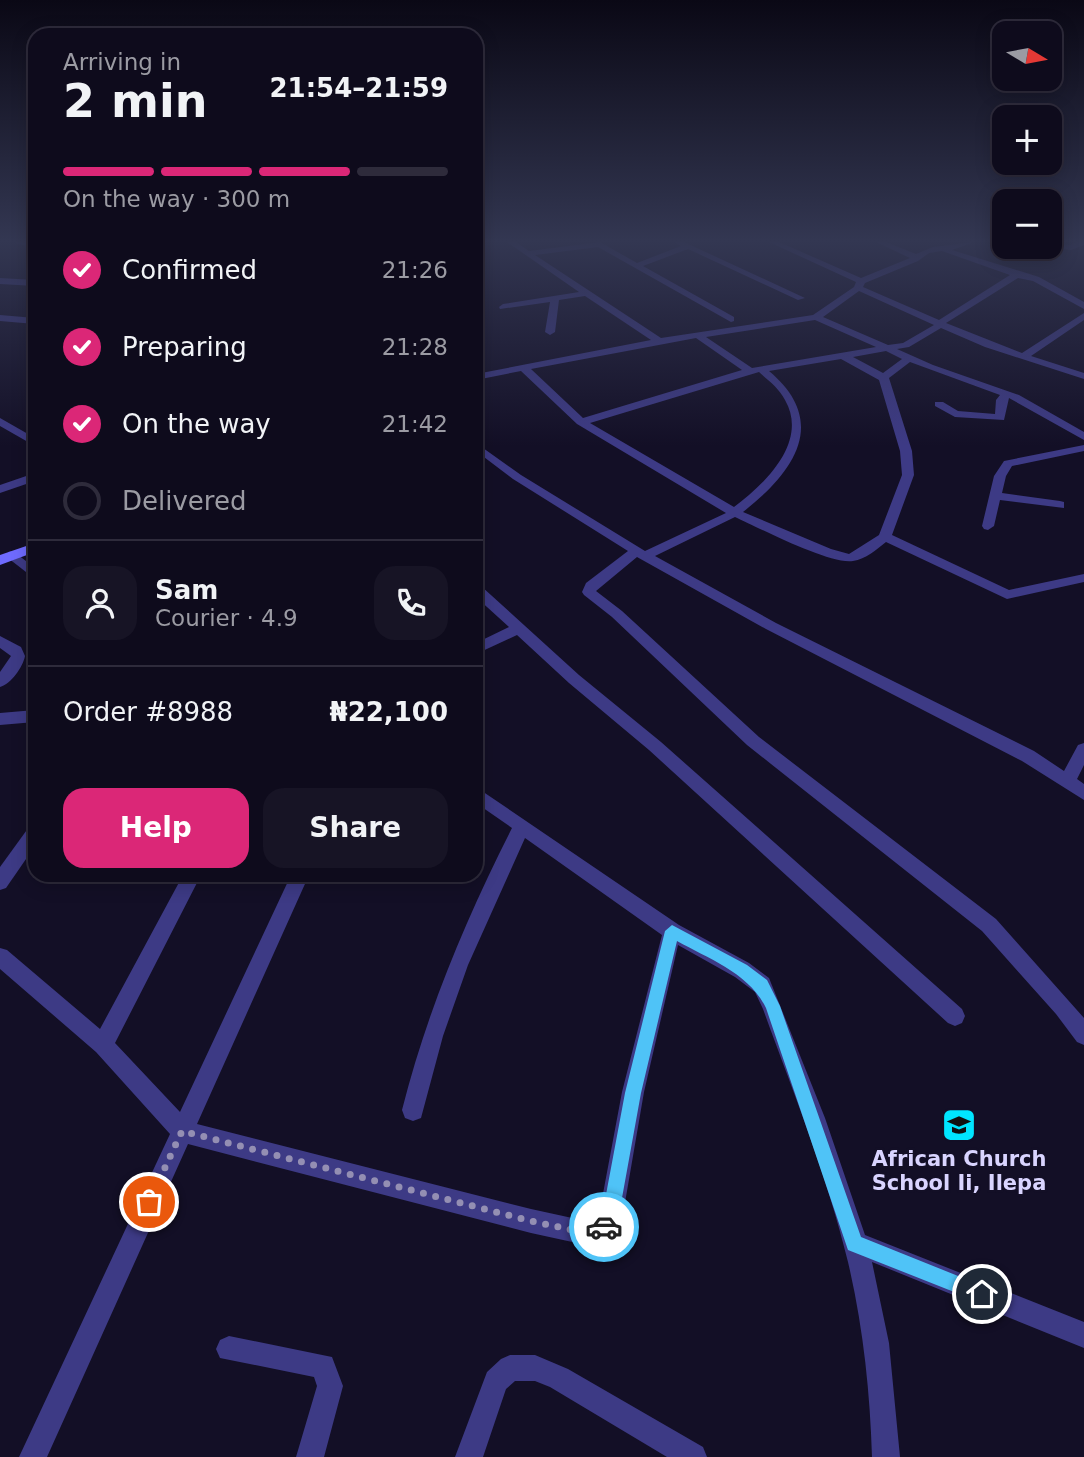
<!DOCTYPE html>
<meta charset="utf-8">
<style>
body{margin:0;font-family:"DejaVu Sans",sans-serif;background:#171425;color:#f1f3f6;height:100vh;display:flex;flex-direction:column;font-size:26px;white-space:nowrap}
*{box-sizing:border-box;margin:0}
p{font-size:23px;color:#9b9ba3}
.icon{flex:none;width:38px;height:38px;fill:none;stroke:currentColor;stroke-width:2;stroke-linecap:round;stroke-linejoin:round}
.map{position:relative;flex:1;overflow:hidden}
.panel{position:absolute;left:28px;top:28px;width:455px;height:854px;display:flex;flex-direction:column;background:#0e0b1c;border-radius:21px;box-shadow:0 4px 18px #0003,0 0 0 2px #2e2b3b}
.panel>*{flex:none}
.needle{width:46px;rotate:100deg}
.controls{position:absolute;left:992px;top:21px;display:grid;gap:14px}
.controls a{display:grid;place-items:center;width:70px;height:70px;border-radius:14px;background:#0e0b1c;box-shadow:0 4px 18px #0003,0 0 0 2px #2e2b3b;font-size:35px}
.pin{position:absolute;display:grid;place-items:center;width:60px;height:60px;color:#fff;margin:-30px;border:4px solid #fff;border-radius:50%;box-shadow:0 2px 7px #0007}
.courier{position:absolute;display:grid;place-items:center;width:70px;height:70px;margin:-35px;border:5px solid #4fc3f7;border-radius:50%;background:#fff;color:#222;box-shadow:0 2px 9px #0007}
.head em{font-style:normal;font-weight:700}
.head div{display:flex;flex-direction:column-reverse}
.head{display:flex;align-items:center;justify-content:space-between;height:119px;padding:0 35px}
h1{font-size:46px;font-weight:700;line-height:52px}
.bar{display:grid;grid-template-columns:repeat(4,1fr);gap:10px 7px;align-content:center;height:84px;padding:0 35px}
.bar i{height:9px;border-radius:5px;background:#2e2b3b}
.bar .active{background:#db2777}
.bar p{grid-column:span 4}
.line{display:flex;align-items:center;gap:18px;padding:0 35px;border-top:2px solid #2e2b3b}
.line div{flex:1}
.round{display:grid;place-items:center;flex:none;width:74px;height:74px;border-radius:21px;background:#171425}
ol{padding:0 35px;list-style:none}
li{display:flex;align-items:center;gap:21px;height:77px}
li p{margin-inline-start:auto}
li .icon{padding:7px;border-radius:50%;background:#db2777;color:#fff;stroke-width:4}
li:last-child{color:#9b9ba3}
li i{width:38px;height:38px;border:4px solid #2e2b3b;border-radius:50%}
.primary-button{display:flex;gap:14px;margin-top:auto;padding:14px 35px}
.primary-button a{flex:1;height:80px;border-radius:21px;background:#db2777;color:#fff;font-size:28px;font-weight:700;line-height:80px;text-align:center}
.primary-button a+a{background:#171425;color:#f1f3f6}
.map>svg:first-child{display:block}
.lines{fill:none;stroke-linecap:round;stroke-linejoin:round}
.minor{fill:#3d3a85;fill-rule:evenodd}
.secondary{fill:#6f6bff;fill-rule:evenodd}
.route{fill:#4fc3f7}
.done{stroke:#948fb3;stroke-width:7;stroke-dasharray:0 12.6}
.labels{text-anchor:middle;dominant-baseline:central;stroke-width:5;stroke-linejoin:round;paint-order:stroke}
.near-poi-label{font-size:21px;font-weight:bold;fill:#d9d4ff;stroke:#130f26}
</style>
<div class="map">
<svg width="1084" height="1457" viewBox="0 0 1084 1457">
<rect width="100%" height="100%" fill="#130f26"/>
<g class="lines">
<g class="minor">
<path d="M 16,242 L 35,243 L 35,247 L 17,244 Z"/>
<path d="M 507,242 L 516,242 L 529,251 L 600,242 L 637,263 L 681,246 L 674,242 L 684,242 L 805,298 L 798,300 L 688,249 L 643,266 L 734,317 L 734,321 L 731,322 L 598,247 L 535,255 L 661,338 L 813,315 L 854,287 L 856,282 L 769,242 L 779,242 L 861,278 L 910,258 L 876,242 L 886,242 L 916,254 L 933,247 L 974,242 L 952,250 L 1039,277 L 1084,302 L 1084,309 L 1033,281 L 1018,278 L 946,323 L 1022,353 L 1084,313 L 1084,320 L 1031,356 L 1084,373 L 1084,379 L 985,347 L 941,328 L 909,347 L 897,349 L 933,365 L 1019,395 L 1084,432 L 1084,440 L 1009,398 L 1004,420 L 955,417 L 935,406 L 935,402 L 943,402 L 958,411 L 995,414 L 996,400 L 1000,395 L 910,362 L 889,378 L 912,451 L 914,475 L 892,535 L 1009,590 L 1084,574 L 1084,582 L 1007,599 L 886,542 C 876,550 866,559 853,561 C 830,565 759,528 735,517 L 655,556 L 776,623 L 1034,751 L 1064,771 L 1078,745 L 1084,743 L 1084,765 L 1077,779 L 1084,784 L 1084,800 L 1022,761 L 766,629 L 637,557 L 596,591 L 622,611 L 759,737 L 996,919 L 1084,1018 L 1084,1045 L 1077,1042 L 1056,1014 L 982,931 L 747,745 L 612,617 L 584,595 L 582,592 L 586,583 L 628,551 L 513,479 L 476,451 L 476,443 L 521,475 L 645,551 L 726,513 L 577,424 L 521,371 L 476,380 L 476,374 L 651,340 L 585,296 L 559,300 L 555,332 L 550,335 L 545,332 L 550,302 L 500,309 L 499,307 L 503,304 L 579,292 ZM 942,251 L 1010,275 L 939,320 L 863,287 L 865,283 L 918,261 L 929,253 ZM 859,291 L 934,325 L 903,343 L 888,345 L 823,317 ZM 815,320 L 876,347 L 752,368 L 706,337 ZM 696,338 L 742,370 L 583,418 L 531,369 ZM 886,351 L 902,359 L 883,373 L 853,357 ZM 841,359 L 879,380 L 900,451 L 902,475 L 879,535 L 849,554 L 831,549 L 743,512 C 794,472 830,422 769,371 ZM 759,372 C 769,381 779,388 785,400 C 809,442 765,484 734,507 L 590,423 Z"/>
<path d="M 1077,242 L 1084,242 L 1084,245 L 1071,250 L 1047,247 L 1050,247 L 1050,244 L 1070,245 Z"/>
<path d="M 0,278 L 35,280 L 35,286 L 0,284 Z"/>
<path d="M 0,315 L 35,318 L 35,324 L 0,321 Z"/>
<path d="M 0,418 L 35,438 L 35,446 L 0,426 Z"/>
<path d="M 1084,445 L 1084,451 L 1012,466 L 1006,476 L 1002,493 L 1060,501 L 1064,502 L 1064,508 L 1000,500 L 994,526 L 988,530 L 984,529 L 982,526 L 994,476 L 1004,461 Z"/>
<path d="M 35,473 L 35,481 L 0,493 L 0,485 Z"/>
<path d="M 13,551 L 35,568 L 35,579 L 8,558 L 8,552 Z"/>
<path d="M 476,585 L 481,586 L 579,675 L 661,742 L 962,1009 L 965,1016 L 962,1023 L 955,1026 L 948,1023 L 649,750 L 569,683 L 517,635 L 476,654 L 476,643 L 509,627 L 476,597 Z"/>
<path d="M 0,636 L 21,647 L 25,656 C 23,667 11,684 0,687 L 0,672 L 11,656 L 0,648 Z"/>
<path d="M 35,710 L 35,722 L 0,725 L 0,713 Z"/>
<path d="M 476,787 L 679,925 L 749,963 L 769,978 L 825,1118 L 865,1235 L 1084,1322 L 1084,1348 L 872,1262 L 889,1343 L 900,1457 L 872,1457 C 870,1391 863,1326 848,1262 C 827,1175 793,1092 763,1009 L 755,992 L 735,977 L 678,945 L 644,1092 L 622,1220 L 608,1240 L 586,1245 L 531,1233 L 188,1144 L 47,1457 L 19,1457 L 170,1134 L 96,1052 L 0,969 L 0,948 L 7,950 L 100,1029 L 183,875 L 201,875 L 115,1043 L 180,1112 L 291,875 L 309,875 L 197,1124 L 531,1209 L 586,1221 L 594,1220 L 599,1215 L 622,1092 L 662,935 L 525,838 L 468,965 L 443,1036 L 421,1118 L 413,1121 L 405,1118 L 402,1110 C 427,1011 466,919 512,828 L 476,803 Z"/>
<path d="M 35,825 L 35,846 L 6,888 L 0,890 L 0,867 L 29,827 Z"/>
<path d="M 229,1336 L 332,1357 L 343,1386 L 324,1457 L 296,1457 L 317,1386 L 314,1377 L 220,1358 L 216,1349 L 220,1340 Z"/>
<path d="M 510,1355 L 535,1355 L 568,1369 L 703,1447 L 707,1457 L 667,1457 L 550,1387 L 535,1381 L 515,1381 L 506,1389 L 483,1457 L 455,1457 L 487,1372 L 501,1359 Z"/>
</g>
<path class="secondary" d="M 35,543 L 35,552 L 0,565 L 0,555 Z"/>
</g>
<linearGradient id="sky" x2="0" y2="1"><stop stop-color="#0a0815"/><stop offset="0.54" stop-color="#333752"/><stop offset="1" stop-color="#333752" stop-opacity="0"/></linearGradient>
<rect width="1084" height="446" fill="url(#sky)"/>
<path class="route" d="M 672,925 L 747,965 L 767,980 L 780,1006 L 861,1237 L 988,1288 L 991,1294 L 988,1300 L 982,1303 L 848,1250 L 766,1008 C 749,973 709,959 677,941 L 641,1093 L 618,1220 L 610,1233 L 604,1236 L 598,1233 L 595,1227 L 602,1216 L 625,1093 L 665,931 Z"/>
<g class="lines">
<path class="done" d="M 149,1202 L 182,1131 L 531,1221 L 586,1233 L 600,1232 L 604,1227"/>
</g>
<defs>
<g id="school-square" transform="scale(1.75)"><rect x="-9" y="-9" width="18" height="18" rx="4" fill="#00e5ff" stroke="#130f26"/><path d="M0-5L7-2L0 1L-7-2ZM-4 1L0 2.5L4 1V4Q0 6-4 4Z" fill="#111"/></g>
</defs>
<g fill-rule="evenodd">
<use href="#school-square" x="959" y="1125"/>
</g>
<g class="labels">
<g class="near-poi-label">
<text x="959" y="1159">African Church<tspan x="959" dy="24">School Ii, Ilepa</tspan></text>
</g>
</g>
</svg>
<div class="controls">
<a><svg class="needle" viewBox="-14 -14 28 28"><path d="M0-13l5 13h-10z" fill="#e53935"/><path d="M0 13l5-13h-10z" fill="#9b9ba3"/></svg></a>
<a>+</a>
<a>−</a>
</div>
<div class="pin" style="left:149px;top:1202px;background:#ea580c"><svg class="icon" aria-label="bag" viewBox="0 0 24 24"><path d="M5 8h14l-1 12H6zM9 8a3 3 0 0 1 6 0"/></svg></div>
<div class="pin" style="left:982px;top:1294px;background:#1f2937"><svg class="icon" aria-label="home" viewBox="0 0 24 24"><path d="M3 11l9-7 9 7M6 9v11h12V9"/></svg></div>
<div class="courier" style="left:604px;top:1227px"><svg class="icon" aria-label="car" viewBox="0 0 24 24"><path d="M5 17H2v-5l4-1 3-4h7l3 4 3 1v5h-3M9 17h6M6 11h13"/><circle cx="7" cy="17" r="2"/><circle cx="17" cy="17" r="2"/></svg></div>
<section class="panel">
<div class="head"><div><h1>2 min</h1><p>Arriving in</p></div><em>21:54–21:59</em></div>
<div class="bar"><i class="active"></i><i class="active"></i><i class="active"></i><i></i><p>On the way · 300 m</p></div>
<ol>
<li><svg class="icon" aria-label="check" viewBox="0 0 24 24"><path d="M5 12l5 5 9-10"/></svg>Confirmed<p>21:26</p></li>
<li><svg class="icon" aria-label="check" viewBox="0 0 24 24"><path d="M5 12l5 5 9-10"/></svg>Preparing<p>21:28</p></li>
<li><svg class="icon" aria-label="check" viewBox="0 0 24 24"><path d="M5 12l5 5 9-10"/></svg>On the way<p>21:42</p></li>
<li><i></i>Delivered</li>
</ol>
<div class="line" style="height:126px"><a class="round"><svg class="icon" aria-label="person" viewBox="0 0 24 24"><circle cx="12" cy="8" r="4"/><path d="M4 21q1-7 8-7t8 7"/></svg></a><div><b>Sam</b><p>Courier · 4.9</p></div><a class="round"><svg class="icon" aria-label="phone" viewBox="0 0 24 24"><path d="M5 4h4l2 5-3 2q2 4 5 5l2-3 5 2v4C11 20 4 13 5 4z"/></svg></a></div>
<div class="line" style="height:91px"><div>Order #8988</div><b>₦22,100</b></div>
<div class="primary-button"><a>Help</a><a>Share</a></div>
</section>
</div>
